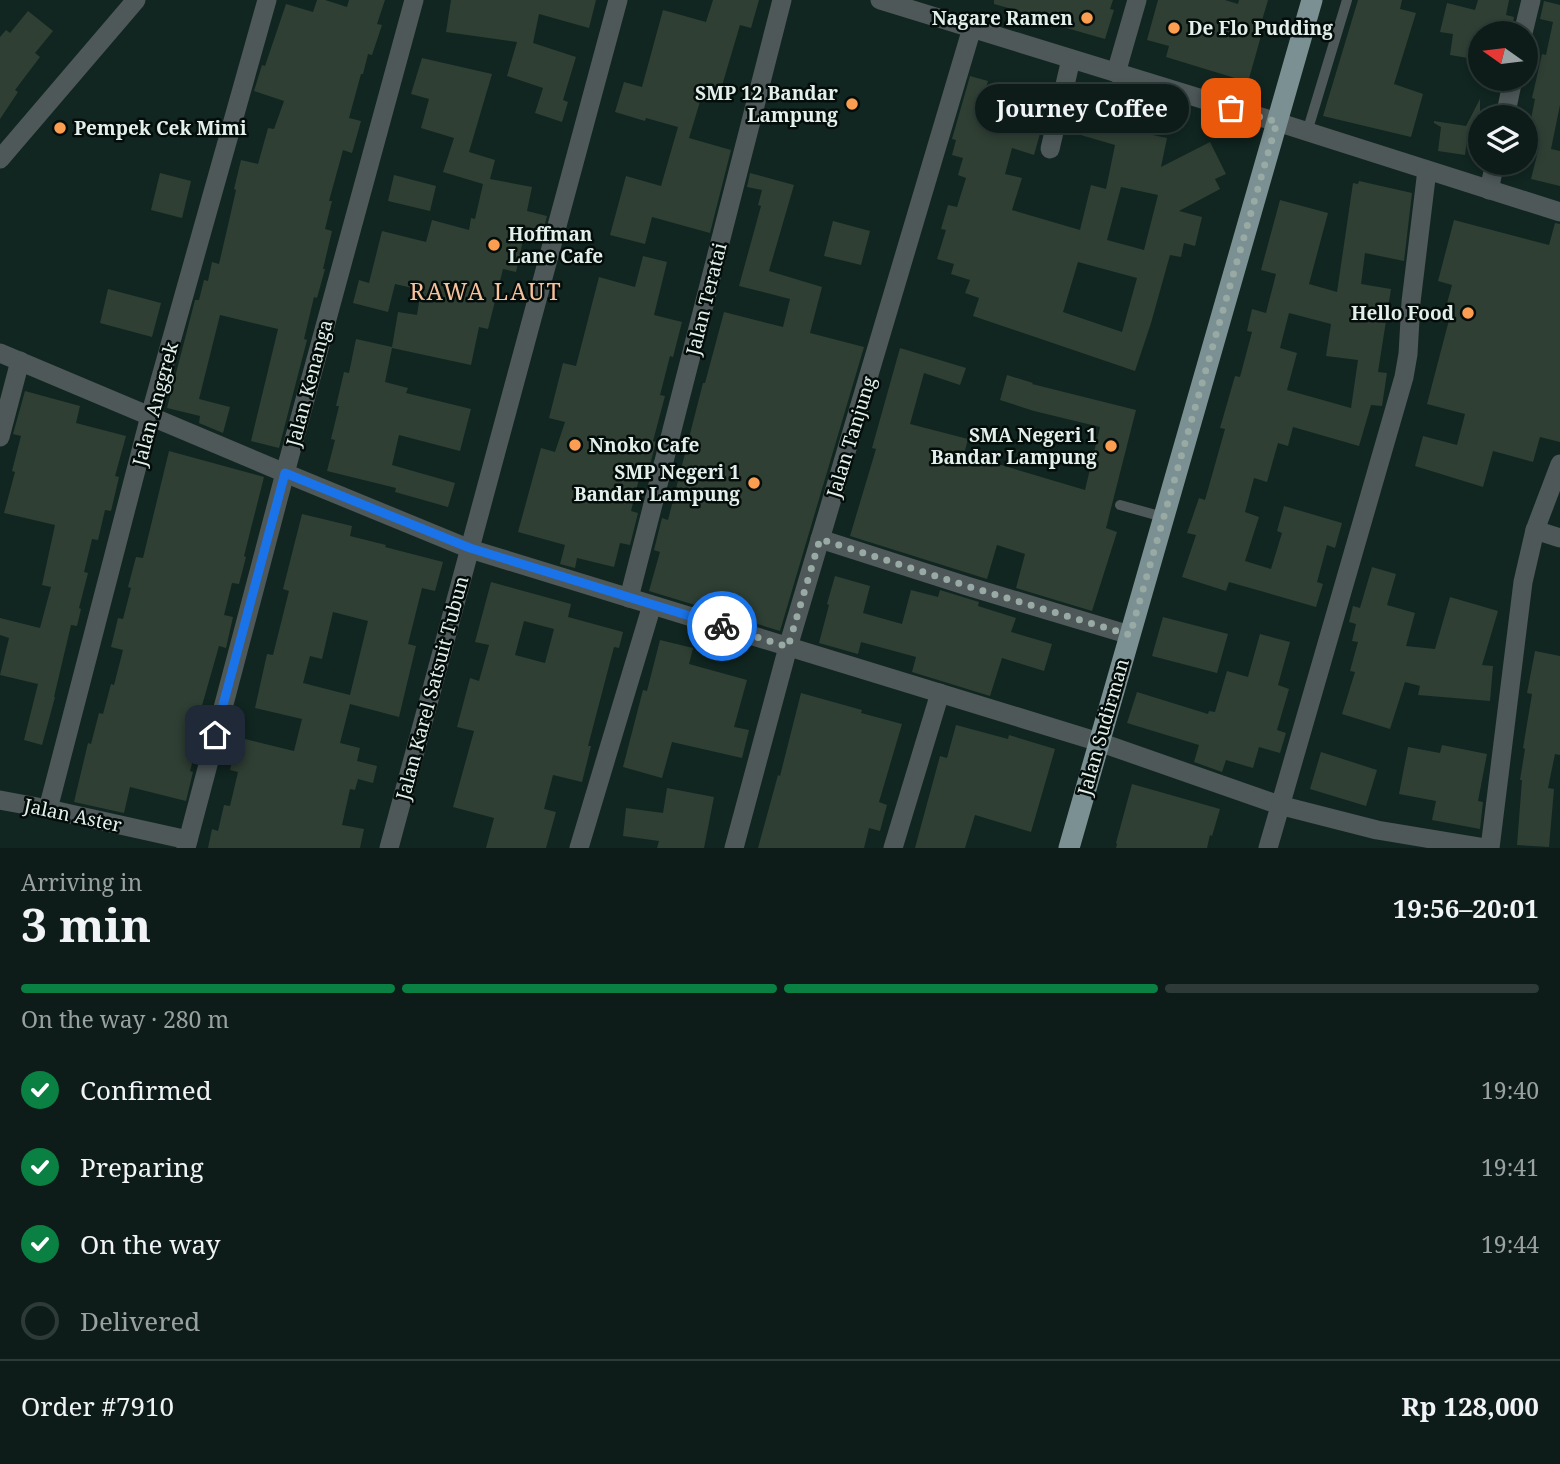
<!DOCTYPE html>
<meta charset="utf-8">
<style>
body{margin:0;font-family:"Noto Serif",serif;background:#162522;color:#f1f3f6;height:100vh;display:flex;flex-direction:column;font-size:26px;white-space:nowrap}
*{box-sizing:border-box;margin:0}
p{font-size:23px;color:#9aa1a2}
.icon{flex:none;width:38px;height:38px;fill:none;stroke:currentColor;stroke-width:2;stroke-linecap:round;stroke-linejoin:round}
.map{position:relative;height:848px;overflow:hidden}
.side{display:flex;flex-direction:column;background:#0d1c19;flex:1}
.side>*{flex:none}
.needle{width:46px;rotate:284deg}
.fabs{position:absolute;left:1468px;top:21px;display:grid;gap:14px}
.fabs a{display:grid;place-items:center;width:70px;height:70px;border-radius:50%;background:#0d1c19;box-shadow:0 4px 10px #0003,0 0 0 2px #2d3a38;font-size:35px}
.pin{position:absolute;display:grid;place-items:center;width:60px;height:60px;color:#fff;margin:-30px;border-radius:14px;box-shadow:0 4px 10px #0006}
.courier{position:absolute;display:grid;place-items:center;width:70px;height:70px;margin:-35px;border:5px solid #1a73e8;border-radius:50%;background:#fff;color:#222;box-shadow:0 2px 9px #0007}
.bubble{position:absolute;height:49px;border-radius:24px;background:#0d1c19;box-shadow:0 4px 10px #0003,0 0 0 2px #2d3a38;font-size:23px;font-weight:700;line-height:49px;text-align:center}
.head em{font-style:normal;font-weight:700}
.head div{display:flex;flex-direction:column-reverse}
.head{display:flex;align-items:center;justify-content:space-between;height:119px;padding:0 21px}
h1{font-size:46px;font-weight:700;line-height:52px}
.bar{display:grid;grid-template-columns:repeat(4,1fr);gap:10px 7px;align-content:center;height:84px;padding:0 21px}
.bar i{height:9px;border-radius:5px;background:#2d3a38}
.bar .active{background:#0b8043}
.bar p{grid-column:span 4}
.line{display:flex;align-items:center;gap:18px;padding:0 21px;border-top:2px solid #2d3a38}
.line div{flex:1}
ol{padding:0 21px;list-style:none}
li{display:flex;align-items:center;gap:21px;height:77px}
li p{margin-inline-start:auto}
li .icon{padding:7px;border-radius:50%;background:#0b8043;color:#fff;stroke-width:4}
li:last-child{color:#9aa1a2}
li i{width:38px;height:38px;border:4px solid #2d3a38;border-radius:50%}
.map>svg:first-child{display:block}
.building{fill:#2f3f34;fill-rule:evenodd}
.lines{fill:none;stroke-linecap:round;stroke-linejoin:round}
.lane{stroke:#4e5859;stroke-width:10}
.street{stroke:#4e5859;stroke-width:19}
.primary{stroke:#7b9092;stroke-width:21}
.done{stroke:#99a9a4;stroke-width:7;stroke-dasharray:0 12.6}
.route{stroke:#1a73e8;stroke-width:9}
.poi-dot{fill:#fc9e52;stroke:#050d0b;stroke-width:2.5}
.labels{text-anchor:middle;dominant-baseline:central;stroke-width:5;stroke-linejoin:round;paint-order:stroke}
.poi-label{font-size:19px;font-weight:bold;fill:#e2efeb;stroke:#050d0b;text-anchor:end}
.street-label{font-size:19px;fill:#e2efeb;stroke:#050d0b}
.quarter-label{font-size:23px;letter-spacing:2px;fill:#f7c29b;stroke:#050d0b}
</style>
<div class="map">
<svg width="1560" height="848" viewBox="0 0 1560 848">
<rect width="100%" height="100%" fill="#112621"/>
<g class="building">
<path d="M 317,0 L 325,0 L 347,7 L 349,0 L 385,0 L 377,24 L 382,25 L 372,55 L 368,54 L 363,74 L 361,74 L 349,118 L 361,121 L 352,153 L 343,150 L 329,201 L 332,201 L 325,229 L 332,231 L 323,269 L 325,269 L 317,298 L 314,297 L 304,339 L 307,340 L 279,448 L 251,441 L 278,329 L 220,315 L 199,399 L 230,407 L 223,433 L 199,423 L 200,416 L 167,408 L 195,300 L 199,300 L 204,280 L 208,281 L 212,262 L 219,264 L 229,221 L 236,190 L 234,189 L 241,160 L 258,164 L 268,128 L 274,129 L 284,101 L 254,91 L 262,65 L 265,66 L 286,4 L 313,12 Z"/>
<path d="M 451,0 L 596,0 L 589,28 L 539,14 L 533,43 L 576,57 L 563,100 L 568,102 L 562,122 L 535,113 L 543,88 L 507,76 L 517,42 L 446,32 Z"/>
<path d="M 713,0 L 759,0 L 751,28 L 740,25 L 718,99 L 702,95 L 689,138 L 731,150 L 710,233 L 652,217 L 645,244 L 610,235 L 626,176 L 661,186 L 678,127 L 646,118 L 645,121 L 615,112 L 624,82 L 642,87 L 663,10 L 706,22 Z"/>
<path d="M 994,0 L 1113,0 L 1110,9 L 1114,10 L 1105,39 L 1056,25 L 1057,22 L 994,4 Z"/>
<path d="M 1158,0 L 1225,0 L 1238,4 L 1239,0 L 1268,0 L 1258,34 L 1261,36 L 1248,82 L 1166,57 L 1169,46 L 1147,40 Z"/>
<path d="M 1358,0 L 1402,0 L 1400,9 L 1416,13 L 1394,84 L 1423,94 L 1411,137 L 1323,116 Z"/>
<path d="M 1478,0 L 1509,0 L 1506,15 L 1514,17 L 1511,33 L 1480,33 L 1480,60 L 1450,55 L 1453,34 L 1440,32 L 1447,3 L 1475,10 Z"/>
<path d="M 1544,1 L 1560,5 L 1560,105 L 1551,149 L 1560,151 L 1560,186 L 1531,179 L 1539,147 L 1526,144 L 1535,99 L 1532,98 L 1542,54 L 1546,55 L 1553,22 L 1540,19 Z"/>
<path d="M 28,11 L 53,31 L 35,53 L 40,57 L 15,90 L 18,92 L 0,119 L 0,37 L 6,30 L 10,33 Z"/>
<path d="M 422,58 L 492,74 L 469,152 L 495,160 L 490,179 L 532,187 L 527,211 L 547,216 L 543,231 L 526,227 L 516,272 L 503,269 L 488,329 L 479,327 L 471,365 L 392,348 L 385,382 L 408,388 L 406,393 L 471,409 L 460,451 L 399,435 L 392,465 L 455,483 L 448,507 L 395,492 L 396,488 L 327,471 L 335,440 L 331,439 L 339,406 L 336,406 L 344,372 L 349,373 L 356,339 L 392,347 L 398,312 L 417,315 L 421,290 L 395,284 L 388,312 L 353,303 L 359,280 L 369,283 L 382,231 L 426,242 L 432,220 L 469,230 L 471,218 L 475,219 L 483,184 L 443,172 L 454,138 L 421,128 L 429,99 L 411,94 Z"/>
<path d="M 970,76 L 988,81 L 984,94 L 1046,112 L 1034,155 L 1012,148 L 1005,174 L 1022,178 L 1012,210 L 1080,230 L 1091,185 L 1106,189 L 1115,145 L 1067,131 L 1075,94 L 1103,102 L 1096,123 L 1167,138 L 1161,167 L 1210,142 L 1226,174 L 1215,179 L 1220,189 L 1179,211 L 1202,217 L 1195,246 L 1184,243 L 1181,257 L 1170,255 L 1151,323 L 1135,371 L 973,316 L 979,298 L 965,293 L 970,280 L 951,274 L 954,264 L 937,259 L 946,230 L 941,229 L 948,205 L 957,207 L 966,178 L 958,175 L 963,158 L 952,155 L 956,140 L 952,139 ZM 1121,187 L 1158,195 L 1144,250 L 1107,240 ZM 1078,262 L 1137,278 L 1122,332 L 1063,312 Z"/>
<path d="M 1480,99 L 1480,147 L 1467,140 L 1465,155 L 1438,151 L 1441,127 L 1434,123 L 1434,121 L 1466,126 Z"/>
<path d="M 160,173 L 191,181 L 182,218 L 151,210 Z"/>
<path d="M 750,173 L 794,185 L 769,271 L 822,287 L 810,333 L 864,347 L 780,631 L 649,591 L 660,552 L 654,550 L 662,518 L 668,520 L 703,383 L 705,383 L 724,312 L 783,327 L 790,299 L 739,286 L 761,206 L 758,205 L 762,190 L 747,187 Z"/>
<path d="M 394,175 L 436,186 L 430,211 L 388,201 Z"/>
<path d="M 1359,181 L 1412,193 L 1404,261 L 1365,253 L 1361,284 L 1391,289 L 1378,372 L 1387,373 L 1382,406 L 1371,405 L 1359,446 L 1293,427 L 1288,446 L 1278,443 L 1267,482 L 1254,478 L 1245,512 L 1259,517 L 1245,561 L 1271,569 L 1282,533 L 1277,531 L 1284,506 L 1342,523 L 1335,548 L 1327,545 L 1317,582 L 1323,584 L 1316,607 L 1229,582 L 1226,591 L 1182,577 L 1196,535 L 1187,533 L 1199,498 L 1205,500 L 1225,429 L 1220,428 L 1235,376 L 1240,377 L 1252,332 L 1247,331 L 1252,309 L 1266,313 L 1276,274 L 1261,270 L 1280,200 L 1328,213 L 1309,284 L 1337,292 L 1353,183 L 1358,184 ZM 1289,313 L 1331,324 L 1326,356 L 1358,360 L 1351,408 L 1287,390 L 1297,353 L 1280,348 Z"/>
<path d="M 1454,220 L 1549,245 L 1555,223 L 1560,224 L 1560,442 L 1540,437 L 1533,462 L 1493,451 L 1483,487 L 1415,466 L 1423,436 L 1457,445 L 1465,414 L 1427,404 L 1449,320 L 1443,318 L 1452,285 L 1438,281 Z"/>
<path d="M 833,221 L 870,231 L 861,265 L 824,256 Z"/>
<path d="M 643,256 L 667,262 L 654,315 L 682,322 L 673,357 L 670,356 L 660,395 L 665,396 L 653,441 L 656,442 L 649,469 L 642,467 L 631,511 L 638,513 L 630,545 L 620,543 L 614,567 L 577,558 L 575,568 L 560,564 L 565,545 L 518,532 L 541,448 L 555,452 L 565,422 L 549,418 L 563,363 L 576,366 L 599,277 L 635,287 Z"/>
<path d="M 108,289 L 161,303 L 152,337 L 100,323 Z"/>
<path d="M 900,348 L 966,368 L 960,385 L 924,373 L 910,424 L 968,439 L 964,454 L 1085,490 L 1100,427 L 1034,411 L 1000,400 L 1007,375 L 1033,383 L 1032,384 L 1136,410 L 1106,528 L 1117,532 L 1092,611 L 1016,588 L 1025,554 L 997,545 L 987,579 L 850,536 L 876,449 L 872,448 Z"/>
<path d="M 25,391 L 80,406 L 76,423 L 126,436 L 115,476 L 119,477 L 111,511 L 105,510 L 98,540 L 92,539 L 84,572 L 88,573 L 79,608 L 81,609 L 77,626 L 71,625 L 54,697 L 55,697 L 42,745 L 24,740 L 38,684 L 0,675 L 9,638 L 0,635 L 0,618 L 40,628 L 51,587 L 42,585 L 55,525 L 4,513 L 15,472 L 12,471 L 21,436 L 13,434 Z"/>
<path d="M 169,451 L 264,477 L 244,556 L 246,557 L 239,584 L 232,583 L 224,615 L 233,617 L 226,648 L 219,646 L 201,709 L 209,711 L 202,738 L 199,737 L 190,771 L 193,772 L 186,801 L 130,787 L 124,813 L 74,802 L 88,743 L 91,744 L 99,713 L 103,714 L 111,684 L 114,685 L 123,650 L 111,647 L 118,618 L 123,619 L 131,588 L 128,587 L 136,557 L 143,558 Z"/>
<path d="M 302,514 L 352,526 L 350,536 L 386,545 L 385,547 L 443,562 L 435,591 L 422,588 L 408,644 L 416,646 L 399,717 L 350,704 L 340,743 L 360,748 L 357,761 L 377,766 L 373,783 L 358,779 L 355,790 L 350,789 L 342,825 L 364,829 L 360,848 L 208,848 L 212,829 L 218,831 L 224,805 L 230,806 L 238,772 L 230,770 L 237,737 L 294,751 L 302,719 L 255,708 L 267,654 L 273,655 L 289,591 L 283,589 ZM 333,612 L 368,621 L 350,695 L 303,683 L 310,656 L 322,659 Z"/>
<path d="M 1372,567 L 1396,574 L 1387,605 L 1415,613 L 1406,646 L 1435,649 L 1450,597 L 1498,611 L 1482,665 L 1493,666 L 1490,701 L 1418,695 L 1420,686 L 1405,682 L 1390,729 L 1342,714 L 1355,672 L 1350,671 L 1358,642 L 1352,641 L 1356,624 L 1349,622 L 1353,606 L 1360,608 Z"/>
<path d="M 835,576 L 870,586 L 863,613 L 902,624 L 911,590 L 938,597 L 940,590 L 979,602 L 978,606 L 1016,618 L 1011,632 L 1052,644 L 1044,671 L 1002,658 L 990,696 L 912,672 L 916,657 L 861,642 L 858,654 L 819,643 L 829,605 L 827,604 Z"/>
<path d="M 491,582 L 571,604 L 568,617 L 623,632 L 619,648 L 614,647 L 588,746 L 591,746 L 582,782 L 553,775 L 544,809 L 556,812 L 546,848 L 486,848 L 494,818 L 453,807 L 474,731 L 457,727 L 470,678 L 479,681 L 489,645 L 475,642 ZM 524,621 L 554,629 L 545,663 L 515,655 Z"/>
<path d="M 1163,617 L 1228,634 L 1217,673 L 1152,656 Z"/>
<path d="M 1260,634 L 1290,642 L 1278,685 L 1289,689 L 1277,730 L 1286,733 L 1280,753 L 1259,747 L 1253,768 L 1226,760 L 1222,772 L 1194,762 L 1199,745 L 1127,723 L 1137,692 L 1208,714 L 1209,711 L 1215,712 L 1227,671 L 1248,677 Z"/>
<path d="M 660,640 L 693,648 L 689,664 L 747,680 L 734,727 L 749,730 L 742,758 L 672,742 L 662,778 L 623,767 L 643,690 L 647,691 Z"/>
<path d="M 1535,651 L 1560,656 L 1560,755 L 1555,754 L 1548,788 L 1554,789 L 1549,847 L 1517,845 L 1522,780 L 1520,780 L 1525,749 L 1523,748 L 1532,694 L 1527,693 Z"/>
<path d="M 801,693 L 862,710 L 861,713 L 902,724 L 879,802 L 887,805 L 880,831 L 869,828 L 864,848 L 758,848 L 778,775 L 780,776 Z"/>
<path d="M 956,725 L 1008,739 L 1009,735 L 1055,749 L 1031,832 L 975,815 L 965,848 L 915,848 L 940,756 L 947,758 Z"/>
<path d="M 1442,745 L 1487,754 L 1478,801 L 1483,802 L 1480,829 L 1432,820 L 1436,801 L 1399,794 L 1408,747 L 1440,753 Z"/>
<path d="M 1321,752 L 1377,770 L 1366,806 L 1310,789 Z"/>
<path d="M 1132,784 L 1220,809 L 1212,836 L 1210,835 L 1207,848 L 1116,848 L 1117,844 L 1116,843 Z"/>
<path d="M 667,788 L 714,797 L 704,848 L 657,848 L 659,841 L 623,836 L 626,808 L 663,813 Z"/>
</g>
<g class="lines">
<g class="lane">
<path d="M 1307,132 L 1347,0"/>
<path d="M 1120,505 L 1163,517"/>
</g>
<g class="street">
<path d="M 880,0 L 1277,122 L 1560,212"/>
<path d="M 1523,33 L 1531,0"/>
<path d="M 1116,73 L 1137,0"/>
<path d="M 1505,117 L 1513,79"/>
<path d="M 1050,149 L 1071,59"/>
<path d="M 0,159 L 136,0"/>
<path d="M 1489,190 L 1495,163"/>
<path d="M 0,353 L 285,473 L 470,549 L 1099,742 L 1279,805 L 1377,830 L 1486,848"/>
<path d="M 0,437 L 20,361"/>
<path d="M 1535,530 L 1560,464"/>
<path d="M 820,539 L 967,586 L 1130,635"/>
<path d="M 629,598 L 782,0"/>
<path d="M 0,800 L 48,809 L 188,840"/>
<path d="M 48,809 L 150,416 L 267,0"/>
<path d="M 186,848 L 285,473 L 414,0"/>
<path d="M 389,848 L 618,0"/>
<path d="M 579,848 L 652,605"/>
<path d="M 734,848 L 788,647 L 972,28"/>
<path d="M 893,848 L 940,693"/>
<path d="M 1268,848 L 1404,377 L 1408,354 L 1411,302 L 1427,170"/>
<path d="M 1490,848 L 1523,582 L 1535,530 L 1560,538"/>
</g>
<path class="primary" d="M 1069,848 L 1312,0"/>
</g>
<g class="lines">
<path class="done" d="M 722,626 L 788,647 L 820,539 L 967,586 L 1130,635 L 1277,122 L 1231,108"/>
<path class="route" d="M 215,735 L 285,473 L 470,548 L 722,626"/>
</g>
<g class="poi-dot">
<circle cx="1087" cy="18" r="7"/>
<circle cx="1174" cy="28" r="7"/>
<circle cx="852" cy="104" r="7"/>
<circle cx="60" cy="128" r="7"/>
<circle cx="494" cy="245" r="7"/>
<circle cx="1468" cy="313" r="7"/>
<circle cx="575" cy="445" r="7"/>
<circle cx="1111" cy="446" r="7"/>
<circle cx="754" cy="483" r="7"/>
</g>
<g class="labels">
<g class="poi-label">
<text x="1073" y="18">Nagare Ramen</text>
<text x="1188" y="28" text-anchor="start">De Flo Pudding</text>
<text x="838" y="93">SMP 12 Bandar<tspan x="838" dy="22">Lampung</tspan></text>
<text x="74" y="128" text-anchor="start">Pempek Cek Mimi</text>
<text x="508" y="234" text-anchor="start">Hoffman<tspan x="508" dy="22">Lane Cafe</tspan></text>
<text x="1454" y="313">Hello Food</text>
<text x="1097" y="435">SMA Negeri 1<tspan x="1097" dy="22">Bandar Lampung</tspan></text>
<text x="589" y="445" text-anchor="start">Nnoko Cafe</text>
<text x="740" y="472">SMP Negeri 1<tspan x="740" dy="22">Bandar Lampung</tspan></text>
</g>
<g class="street-label">
<text transform="translate(706 299) rotate(-76)">Jalan Teratai</text>
<text transform="translate(309 383) rotate(-75)">Jalan Kenanga</text>
<text transform="translate(155 404) rotate(-75)">Jalan Anggrek</text>
<text transform="translate(851 437) rotate(-73)">Jalan Tanjung</text>
<text transform="translate(432 688) rotate(-75)">Jalan Karel Satsuit Tubun</text>
<text transform="translate(1103 727) rotate(-74)">Jalan Sudirman</text>
<text transform="translate(73 815) rotate(12)">Jalan Aster</text>
</g>
<g class="quarter-label">
<text x="486" y="291">RAWA LAUT</text>
</g>
</g>
</svg>
<div class="fabs">
<a><svg class="needle" viewBox="-14 -14 28 28"><path d="M0-13l5 13h-10z" fill="#e53935"/><path d="M0 13l5-13h-10z" fill="#9aa1a2"/></svg></a>
<a><svg class="icon" aria-label="layers" viewBox="0 0 24 24"><path d="M12 4l9 5-9 5-9-5zM3 14l9 5 9-5"/></svg></a>
</div>
<div class="pin" style="left:1231px;top:108px;background:#ea580c"><svg class="icon" aria-label="bag" viewBox="0 0 24 24"><path d="M5 8h14l-1 12H6zM9 8a3 3 0 0 1 6 0"/></svg></div>
<div class="pin" style="left:215px;top:735px;background:#1f2937"><svg class="icon" aria-label="home" viewBox="0 0 24 24"><path d="M3 11l9-7 9 7M6 9v11h12V9"/></svg></div>
<div class="courier" style="left:722px;top:626px"><svg class="icon" aria-label="bike" viewBox="0 0 24 24"><circle cx="6" cy="16" r="4"/><circle cx="18" cy="16" r="4"/><path d="M6 16l4-8h5l3 8M10 8l3 8H6M13 5h3"/></svg></div>
<div class="bubble" style="left:975px;top:84px;width:214px">Journey Coffee</div>
</div>
<section class="side">
<div class="head"><div><h1>3 min</h1><p>Arriving in</p></div><em>19:56–20:01</em></div>
<div class="bar"><i class="active"></i><i class="active"></i><i class="active"></i><i></i><p>On the way · 280 m</p></div>
<ol>
<li><svg class="icon" aria-label="check" viewBox="0 0 24 24"><path d="M5 12l5 5 9-10"/></svg>Confirmed<p>19:40</p></li>
<li><svg class="icon" aria-label="check" viewBox="0 0 24 24"><path d="M5 12l5 5 9-10"/></svg>Preparing<p>19:41</p></li>
<li><svg class="icon" aria-label="check" viewBox="0 0 24 24"><path d="M5 12l5 5 9-10"/></svg>On the way<p>19:44</p></li>
<li><i></i>Delivered</li>
</ol>
<div class="line" style="height:91px"><div>Order #7910</div><b>Rp 128,000</b></div>
</section>
